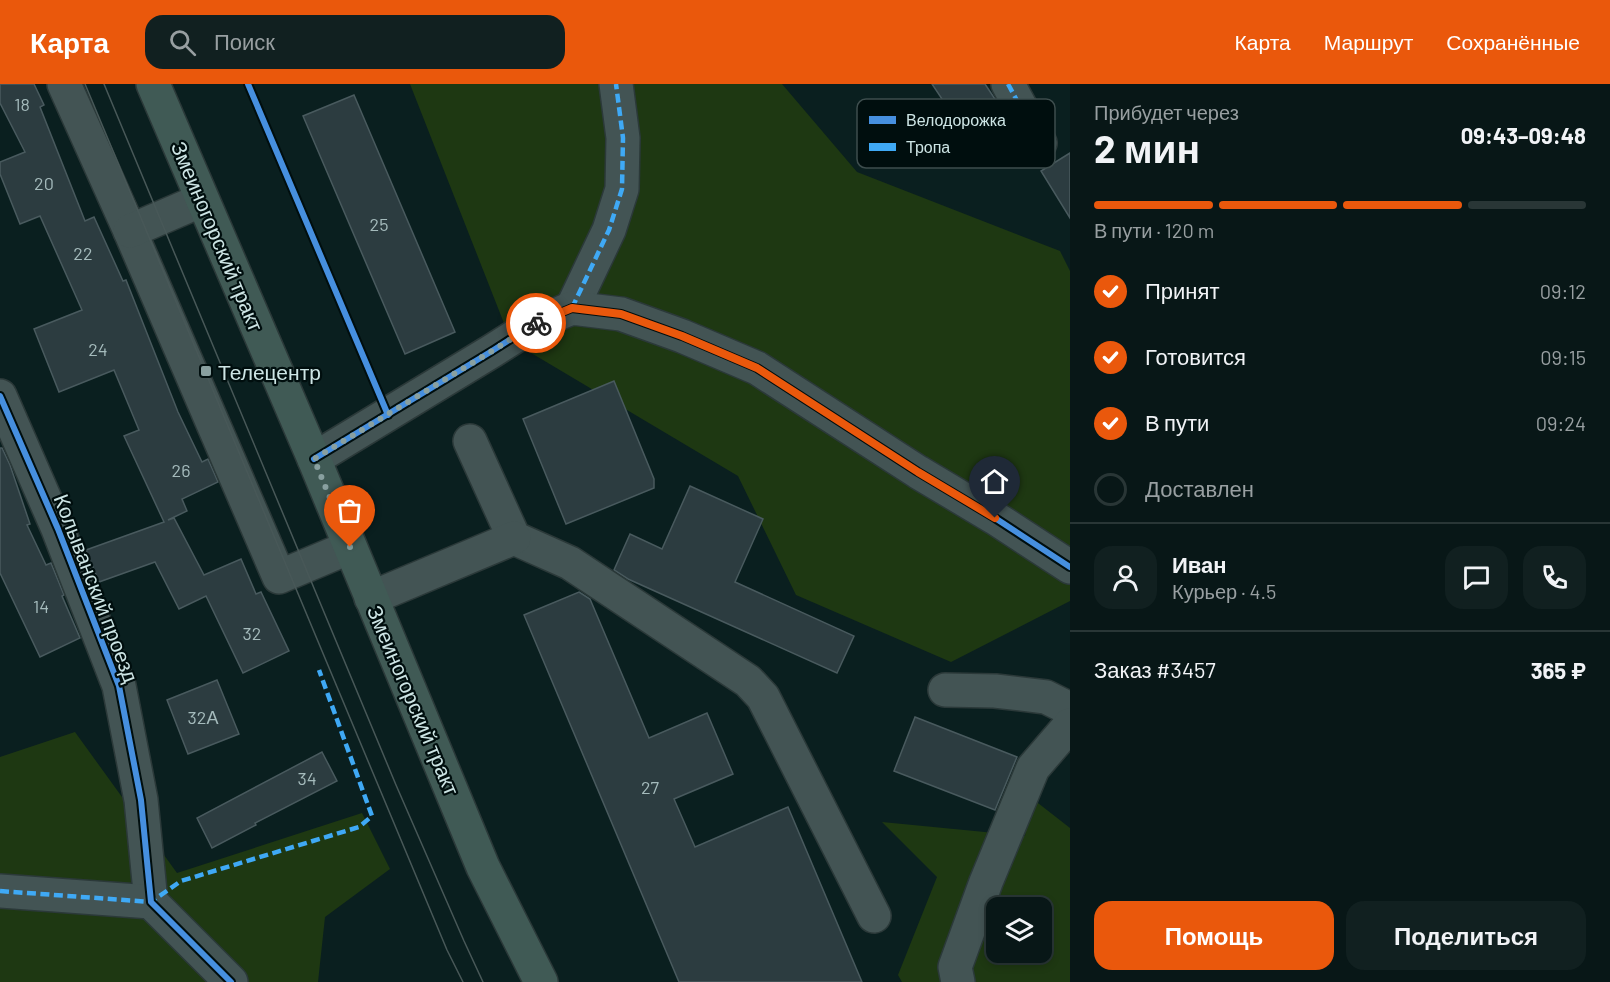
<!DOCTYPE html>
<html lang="ru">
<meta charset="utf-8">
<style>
body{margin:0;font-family:Barlow,sans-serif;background:#112020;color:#f1f3f6;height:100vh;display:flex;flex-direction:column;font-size:22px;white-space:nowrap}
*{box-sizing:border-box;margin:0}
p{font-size:20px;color:#989fa1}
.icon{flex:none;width:33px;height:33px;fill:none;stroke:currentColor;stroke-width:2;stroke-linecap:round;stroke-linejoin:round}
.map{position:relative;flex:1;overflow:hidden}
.sheet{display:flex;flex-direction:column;background:#081717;width:540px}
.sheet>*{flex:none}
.tools{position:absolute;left:986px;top:813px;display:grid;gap:12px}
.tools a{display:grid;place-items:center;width:66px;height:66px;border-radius:12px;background:#081717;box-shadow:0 3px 9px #0003,0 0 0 2px #293636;font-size:30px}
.pin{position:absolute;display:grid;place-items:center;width:51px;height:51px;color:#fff;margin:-62px -26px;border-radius:50% 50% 50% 0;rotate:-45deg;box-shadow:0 0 6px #0007}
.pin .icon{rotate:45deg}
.courier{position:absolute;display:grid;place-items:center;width:60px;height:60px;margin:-30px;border:4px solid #ea580c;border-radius:50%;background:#fff;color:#222;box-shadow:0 2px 8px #0007}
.overview em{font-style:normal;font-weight:700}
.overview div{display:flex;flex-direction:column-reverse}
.overview{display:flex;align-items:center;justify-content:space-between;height:102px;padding:0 24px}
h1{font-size:39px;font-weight:700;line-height:45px}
.bar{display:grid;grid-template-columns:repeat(4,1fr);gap:9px 6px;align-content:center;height:72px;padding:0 24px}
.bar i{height:8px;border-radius:4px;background:#293636}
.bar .current{background:#ea580c}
.bar p{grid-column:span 4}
.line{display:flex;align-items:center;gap:15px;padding:0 24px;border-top:2px solid #293636}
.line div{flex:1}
.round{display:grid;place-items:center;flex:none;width:63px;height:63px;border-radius:18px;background:#112020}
ol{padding:0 24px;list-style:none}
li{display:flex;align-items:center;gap:18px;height:66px}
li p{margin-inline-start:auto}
li .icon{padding:6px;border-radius:50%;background:#ea580c;color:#fff;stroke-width:4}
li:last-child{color:#989fa1}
li i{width:33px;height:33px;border:3px solid #293636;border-radius:50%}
.button{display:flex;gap:12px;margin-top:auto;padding:12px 24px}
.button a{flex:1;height:69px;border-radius:18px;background:#ea580c;color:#fff;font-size:24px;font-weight:700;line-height:69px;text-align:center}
.button a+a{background:#112020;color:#f1f3f6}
header{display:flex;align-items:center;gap:36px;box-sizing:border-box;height:84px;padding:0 30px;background:#ea580c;color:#fff}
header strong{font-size:28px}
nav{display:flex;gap:33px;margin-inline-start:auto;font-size:21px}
.search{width:420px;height:54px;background:#112020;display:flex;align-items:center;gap:15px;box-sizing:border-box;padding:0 21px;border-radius:18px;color:#989fa1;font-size:22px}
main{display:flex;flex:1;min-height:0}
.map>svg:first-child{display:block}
.green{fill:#1e3812;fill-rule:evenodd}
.building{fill:#2c3c40;stroke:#495a5e;stroke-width:1.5}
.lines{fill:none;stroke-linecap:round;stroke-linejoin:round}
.minor-casing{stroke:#2b3939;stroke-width:36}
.highway-casing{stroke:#2b3939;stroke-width:36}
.minor{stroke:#435454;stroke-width:33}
.highway{stroke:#405a55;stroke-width:33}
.tram{stroke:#485858;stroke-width:1.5}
.quiet{stroke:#3fa9f5;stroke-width:4.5;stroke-dasharray:9 4.5;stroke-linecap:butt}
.cycleway-casing{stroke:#000e0e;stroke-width:10}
.cycleway{stroke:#468fdf;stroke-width:6}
.done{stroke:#89a0a0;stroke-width:6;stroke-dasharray:0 10.8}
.route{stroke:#ea580c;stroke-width:8}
.poi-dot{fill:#89a0a0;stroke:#000e0e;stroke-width:2}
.labels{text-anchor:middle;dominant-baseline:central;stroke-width:4.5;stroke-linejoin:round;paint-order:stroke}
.number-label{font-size:18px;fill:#a5bbbc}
.street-label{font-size:21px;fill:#cde5e5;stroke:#000e0e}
.poi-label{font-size:21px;fill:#cde5e5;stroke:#000e0e;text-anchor:start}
.key{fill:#000e0e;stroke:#3e4e4e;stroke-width:1.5}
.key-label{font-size:16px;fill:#cde5e5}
</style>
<header>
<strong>Карта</strong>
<div class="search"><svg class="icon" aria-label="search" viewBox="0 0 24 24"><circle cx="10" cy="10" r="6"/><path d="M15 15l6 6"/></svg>Поиск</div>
<nav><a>Карта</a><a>Маршрут</a><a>Сохранённые</a></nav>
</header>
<main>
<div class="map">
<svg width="1070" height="898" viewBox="0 0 1070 898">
<rect width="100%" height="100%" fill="#0a1f1f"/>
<g class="green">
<path d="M 410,0 L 782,0 L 857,88 L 1060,167 L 1070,187 L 1070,517 L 951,578 L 796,511 L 738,392 L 511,257 Z"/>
<path d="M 75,648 L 177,789 L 362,729 L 390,785 L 325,833 L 318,898 L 0,898 L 0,673 Z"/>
<path d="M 1029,712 L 1070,744 L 1070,898 L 902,898 L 898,891 L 937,793 L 882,738 L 1025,752 ZM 996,824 L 1041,824 L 1041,868 L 996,868 Z"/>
</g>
<g class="building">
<path d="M 0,0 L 34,0 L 44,21 L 40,23 L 85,137 L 94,133 L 123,197 L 126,196 L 178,328 L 202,378 L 208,375 L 218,398 L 182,415 L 187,427 L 168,436 L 174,434 L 204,491 L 241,475 L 256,510 L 261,508 L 289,567 L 243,589 L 206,512 L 179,525 L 155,478 L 99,498 L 86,466 L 164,438 L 124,352 L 139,346 L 114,286 L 59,308 L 34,245 L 82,226 L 40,132 L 20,140 L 0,90 L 0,78 L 25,68 L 0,19 Z"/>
<path d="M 932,0 L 985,0 L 995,15 L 958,39 Z"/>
<path d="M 354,11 L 455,248 L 405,270 L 303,32 Z"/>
<path d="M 1070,69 L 1070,134 L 1041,87 Z"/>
<path d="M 614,297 L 654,395 L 654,404 L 566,440 L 523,335 Z"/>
<path d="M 0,364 L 2,364 L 10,381 L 30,440 L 27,441 L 46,481 L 51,479 L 64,511 L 62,512 L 80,554 L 40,573 L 0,489 Z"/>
<path d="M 690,402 L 763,435 L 735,498 L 854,552 L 837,589 L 628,495 L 614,486 L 630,450 L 662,465 Z"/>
<path d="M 579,508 L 590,515 L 649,654 L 707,629 L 733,690 L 674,715 L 695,763 L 788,723 L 862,898 L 679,898 L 524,531 Z"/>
<path d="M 217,596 L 239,650 L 188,670 L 167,616 Z"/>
<path d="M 915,633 L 1017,673 L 995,726 L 894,687 Z"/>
<path d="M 322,668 L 337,697 L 255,739 L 256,741 L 212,764 L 197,734 Z"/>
</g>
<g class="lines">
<g class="minor-casing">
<g id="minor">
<path d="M 64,0 L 130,147 L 279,493 L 350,463"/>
<path d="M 1008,0 L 1040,59"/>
<path d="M 130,147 L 202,116"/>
<path d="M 572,224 L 609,146 L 622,105 L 623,54 L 616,0"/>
<path d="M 0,312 L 58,445 L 119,602 L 141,716 L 151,818 L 231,898"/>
<path d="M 470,357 L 514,454 L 570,479 L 748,597 L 763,613 L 874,832"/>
<path d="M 314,375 L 492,267 L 536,239 L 572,224 L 621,230 L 682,252 L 757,284 L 918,388 L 995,434 L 1070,483"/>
<path d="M 371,514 L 514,454"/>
<path d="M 945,606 L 995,607 L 1046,613 L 1070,625"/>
<path d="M 0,807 L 151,818"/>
<path d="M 958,898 L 955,883 L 986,798 L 1033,684 L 1070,641"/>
</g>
</g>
<g class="highway-casing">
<path id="highway" d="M 153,0 L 314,375 L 483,783 L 541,898"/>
</g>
<use href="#minor" class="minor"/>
<use href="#highway" class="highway"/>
<g class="tram">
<path d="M 85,0 L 447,866 L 463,898"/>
<path d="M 104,0 L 396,701 L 464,857 L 483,898"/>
</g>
<g class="quiet">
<path d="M 1008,0 L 1040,59"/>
<path d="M 572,224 L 609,146 L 622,105 L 623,54 L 616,0"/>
<path d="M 0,807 L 151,818 L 181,797 L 359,743 L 372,732 L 319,586"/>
</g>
<g class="cycleway-casing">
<g id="cycleway">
<path d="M 248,0 L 388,331"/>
<path d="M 0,312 L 58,445 L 119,602 L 141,716 L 151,818 L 231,898"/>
<path d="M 314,375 L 492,267 L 536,239 L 572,224 L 621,230 L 682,252 L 757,284 L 918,388 L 995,434 L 1070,483"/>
</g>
</g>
<use href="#cycleway" class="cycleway"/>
</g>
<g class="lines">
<path class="done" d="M 350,463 L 314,375 L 492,267 L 536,239"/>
<path class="route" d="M 536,239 L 572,224 L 621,230 L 682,252 L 757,284 L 918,388 L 995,434"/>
</g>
<rect class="poi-dot" x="200" y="281" width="12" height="12" rx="3"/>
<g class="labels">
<g class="number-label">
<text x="22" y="20">18</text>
<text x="44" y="99">20</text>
<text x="379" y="140">25</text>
<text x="83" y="169">22</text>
<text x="98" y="265">24</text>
<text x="181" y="386">26</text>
<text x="41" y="522">14</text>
<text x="252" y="549">32</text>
<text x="203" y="633">32А</text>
<text x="307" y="694">34</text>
<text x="650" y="703">27</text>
</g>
<g class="street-label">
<text transform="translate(218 152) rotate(67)">Змеиногорский тракт</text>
<text transform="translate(97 504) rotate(69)">Колыванский проезд</text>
<text transform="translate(414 616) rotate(67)">Змеиногорский тракт</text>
</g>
<g class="poi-label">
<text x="218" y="287">Телецентр</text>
</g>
</g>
<rect x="857" y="15" width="198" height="69" rx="9" class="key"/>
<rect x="869" y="32" width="27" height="8" fill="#468fdf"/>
<rect x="869" y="59" width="27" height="8" fill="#3fa9f5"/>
<g class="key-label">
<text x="906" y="42">Велодорожка</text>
<text x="906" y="69">Тропа</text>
</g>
</svg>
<div class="tools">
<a><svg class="icon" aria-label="layers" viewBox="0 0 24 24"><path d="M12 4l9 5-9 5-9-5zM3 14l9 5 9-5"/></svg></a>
</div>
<div class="pin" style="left:350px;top:463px;background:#ea580c"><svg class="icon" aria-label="bag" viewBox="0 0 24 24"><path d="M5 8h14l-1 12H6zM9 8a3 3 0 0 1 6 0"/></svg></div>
<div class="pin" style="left:995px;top:434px;background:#1f2937"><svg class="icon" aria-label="home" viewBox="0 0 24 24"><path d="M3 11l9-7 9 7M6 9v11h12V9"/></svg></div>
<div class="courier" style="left:536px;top:239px"><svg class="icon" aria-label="bike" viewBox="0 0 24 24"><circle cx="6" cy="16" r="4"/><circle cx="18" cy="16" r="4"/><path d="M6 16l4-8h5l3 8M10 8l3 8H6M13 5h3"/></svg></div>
</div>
<section class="sheet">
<div class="overview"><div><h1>2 мин</h1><p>Прибудет через</p></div><em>09:43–09:48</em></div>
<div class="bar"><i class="current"></i><i class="current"></i><i class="current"></i><i></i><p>В пути · 120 m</p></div>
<ol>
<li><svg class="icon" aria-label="check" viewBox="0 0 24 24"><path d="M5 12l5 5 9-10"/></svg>Принят<p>09:12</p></li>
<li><svg class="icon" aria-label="check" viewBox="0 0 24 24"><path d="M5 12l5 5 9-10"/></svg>Готовится<p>09:15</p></li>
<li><svg class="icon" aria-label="check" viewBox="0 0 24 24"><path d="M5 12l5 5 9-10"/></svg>В пути<p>09:24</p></li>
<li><i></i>Доставлен</li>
</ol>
<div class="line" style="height:108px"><a class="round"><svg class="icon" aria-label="person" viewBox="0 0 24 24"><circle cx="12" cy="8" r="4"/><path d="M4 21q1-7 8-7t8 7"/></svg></a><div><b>Иван</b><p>Курьер · 4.5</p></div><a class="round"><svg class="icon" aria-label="chat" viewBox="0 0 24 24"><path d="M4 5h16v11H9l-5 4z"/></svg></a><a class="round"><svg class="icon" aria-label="phone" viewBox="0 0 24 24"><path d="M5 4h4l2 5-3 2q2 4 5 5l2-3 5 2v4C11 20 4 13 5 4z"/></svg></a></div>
<div class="line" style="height:78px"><div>Заказ #3457</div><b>365 ₽</b></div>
<div class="button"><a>Помощь</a><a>Поделиться</a></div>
</section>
</main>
